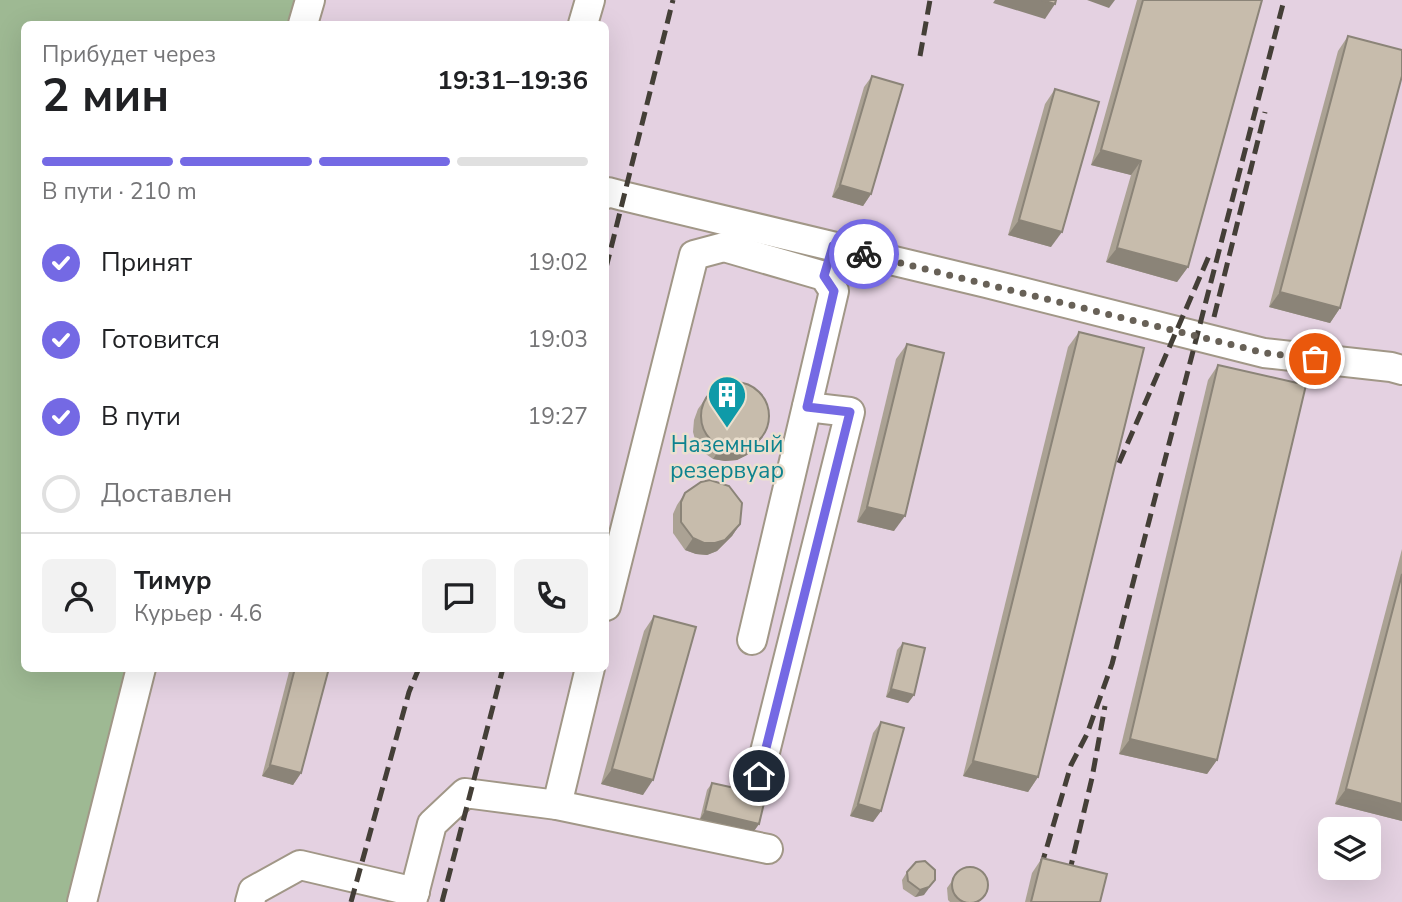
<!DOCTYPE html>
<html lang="ru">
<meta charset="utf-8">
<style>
body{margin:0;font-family:"Nunito Sans",sans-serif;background:#f2f2f2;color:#202124;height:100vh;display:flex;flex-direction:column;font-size:26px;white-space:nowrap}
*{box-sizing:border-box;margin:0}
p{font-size:23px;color:#757577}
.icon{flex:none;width:38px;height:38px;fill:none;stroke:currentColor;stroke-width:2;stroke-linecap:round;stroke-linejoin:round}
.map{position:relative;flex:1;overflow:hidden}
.sheet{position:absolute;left:21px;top:21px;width:588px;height:651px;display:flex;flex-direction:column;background:#fff;border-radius:10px;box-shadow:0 7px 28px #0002}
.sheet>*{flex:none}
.controls{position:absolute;left:1318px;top:817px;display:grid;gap:14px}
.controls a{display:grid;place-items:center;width:63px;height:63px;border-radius:10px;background:#fff;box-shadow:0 7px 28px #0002;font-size:35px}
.pin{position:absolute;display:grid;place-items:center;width:60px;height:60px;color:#fff;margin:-30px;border:4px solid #fff;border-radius:50%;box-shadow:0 2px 7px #0007}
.courier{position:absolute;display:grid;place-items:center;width:70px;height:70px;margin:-35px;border:5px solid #7469e4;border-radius:50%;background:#fff;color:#222;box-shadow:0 2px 9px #0007}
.head em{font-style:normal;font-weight:700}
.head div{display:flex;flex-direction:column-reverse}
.head{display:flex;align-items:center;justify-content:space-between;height:119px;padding:0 21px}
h1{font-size:46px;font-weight:700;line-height:52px}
.bar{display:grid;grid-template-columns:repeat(4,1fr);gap:10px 7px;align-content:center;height:84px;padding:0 21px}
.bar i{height:9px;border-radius:5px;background:#e0e0e0}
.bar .active{background:#7469e4}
.bar p{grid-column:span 4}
.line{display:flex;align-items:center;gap:18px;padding:0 21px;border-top:2px solid #e0e0e0}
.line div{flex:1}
.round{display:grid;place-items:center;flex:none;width:74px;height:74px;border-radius:10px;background:#f2f2f2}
ol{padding:0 21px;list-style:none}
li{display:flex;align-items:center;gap:21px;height:77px}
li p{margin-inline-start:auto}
li .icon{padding:7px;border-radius:50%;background:#7469e4;color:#fff;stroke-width:4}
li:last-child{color:#757577}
li i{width:38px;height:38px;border:4px solid #e0e0e0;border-radius:50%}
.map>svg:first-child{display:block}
.industrial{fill:#e4d1e1;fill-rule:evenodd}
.green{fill:#9eb993}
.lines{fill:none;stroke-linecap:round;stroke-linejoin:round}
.minor-casing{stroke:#a19787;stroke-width:32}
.minor{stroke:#fff;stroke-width:28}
.rail{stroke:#443f37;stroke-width:5;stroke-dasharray:14 7;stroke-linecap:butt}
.wall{fill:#aba294}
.shaded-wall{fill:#8b8478}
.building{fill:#c7bcac;stroke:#8b8478;stroke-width:2}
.done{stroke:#686157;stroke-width:7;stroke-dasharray:0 12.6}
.route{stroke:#7469e4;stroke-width:9}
.labels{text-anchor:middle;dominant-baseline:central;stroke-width:5;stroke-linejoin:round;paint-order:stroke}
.culture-label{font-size:23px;fill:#0d838f;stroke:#ebe0cf}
</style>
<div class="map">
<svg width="1402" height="902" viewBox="0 0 1402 902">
<rect width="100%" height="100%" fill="#ebe0cf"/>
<path class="industrial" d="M 322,0 L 1402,0 L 1402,902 L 96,902 L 154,669 L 606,668 L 606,24 L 315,24 ZM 1330,830 L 1368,830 L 1368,868 L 1330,868 Z"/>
<path class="green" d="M 0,0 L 322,0 L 315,24 L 24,24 L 24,668 L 154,669 L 96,902 L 0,902 Z"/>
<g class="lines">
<g class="minor-casing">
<g id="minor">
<path d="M 303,24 L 310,0"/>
<path d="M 583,24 L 590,0"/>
<path d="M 606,194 L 608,192 L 623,196 L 986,283 L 1264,353 L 1391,367 L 1402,370"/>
<path d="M 606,606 L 694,255 L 724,247 L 824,276 L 834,291 L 752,640"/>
<path d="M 759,776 L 850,412 L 807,407"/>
<path d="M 557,805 L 590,668"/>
<path d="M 82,902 L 141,668"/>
<path d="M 250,902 L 253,891 L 300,865 L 415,892"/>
<path d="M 412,902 L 432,824 L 465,793 L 557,805 L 768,849"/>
</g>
</g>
<use href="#minor" class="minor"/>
<g class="rail">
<path d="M 920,56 L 930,0"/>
<path d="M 606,268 L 673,0"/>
<path d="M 1214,317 L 1265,112"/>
<path d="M 1119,463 L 1209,256"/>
<path d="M 1041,867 L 1071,765 L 1087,734 L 1112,664 L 1284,0"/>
<path d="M 1069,874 L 1092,778 L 1105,706"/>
<path d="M 351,902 L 409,692 L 419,668"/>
<path d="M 442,902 L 503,668"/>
</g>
</g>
<g class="wall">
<path d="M 1137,0 L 1262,0 L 1188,267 L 1177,282 L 1106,262 L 1131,175 L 1091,165 Z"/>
<path d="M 1348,36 L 1340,308 L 1330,323 L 1269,307 L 1338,51 Z"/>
<path d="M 872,76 L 871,194 L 863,206 L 832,197 L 864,87 Z"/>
<path d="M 1055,89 L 1051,247 L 1008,235 L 1045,104 Z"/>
<path d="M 1079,332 L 1038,777 L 1028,792 L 963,776 L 1068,347 Z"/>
<path d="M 907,344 L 894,531 L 857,522 L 896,359 Z"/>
<path d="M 1218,365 L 1217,760 L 1207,774 L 1119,754 L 1208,380 Z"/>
<path d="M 706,398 L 755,447 L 747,455 L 737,460 L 725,461 L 713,459 L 703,452 L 696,443 L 693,432 L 694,420 L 698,409 Z"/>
<path d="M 685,493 L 740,524 L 732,536 L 717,551 L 707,555 L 696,554 L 685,550 L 673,533 L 673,514 L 677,505 Z"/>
<path d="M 1402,549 L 1402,821 L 1335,804 Z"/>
<path d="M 654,616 L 643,795 L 601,784 L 644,631 Z"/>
<path d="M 903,643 L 914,695 L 908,703 L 886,697 L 897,650 Z"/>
<path d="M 290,668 L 329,668 L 301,773 L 293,785 L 262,776 Z"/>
<path d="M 881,722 L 881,811 L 873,822 L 850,816 L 873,733 Z"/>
<path d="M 712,783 L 759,824 L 754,831 L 700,819 L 707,790 Z"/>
<path d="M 1042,858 L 1100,902 L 1025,902 L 1032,873 Z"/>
<path d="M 907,872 L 924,895 L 915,897 L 903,889 L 902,880 Z"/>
<path d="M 952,881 L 979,902 L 950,902 L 948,900 L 947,888 Z"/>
</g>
<g class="shaded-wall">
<path d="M 995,0 L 1042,0 L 1055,4 L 1045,19 L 993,3 Z"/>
<path d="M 1087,0 L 1115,0 L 1109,8 Z"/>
<path d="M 1101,150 L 1141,161 L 1131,175 L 1091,165 Z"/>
<path d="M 840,185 L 871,194 L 863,206 L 832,197 Z"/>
<path d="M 1019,220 L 1062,232 L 1051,247 L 1008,235 Z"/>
<path d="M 1117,248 L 1188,267 L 1177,282 L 1106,262 Z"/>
<path d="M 1280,292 L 1340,308 L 1330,323 L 1269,307 Z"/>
<path d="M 763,436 L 755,447 L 747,455 L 737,460 L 725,461 L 713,459 L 721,447 Z"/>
<path d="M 867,507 L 905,516 L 894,531 L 857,522 Z"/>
<path d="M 740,524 L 732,536 L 717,551 L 707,555 L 696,554 L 685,550 L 693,538 Z"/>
<path d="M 891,689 L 914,695 L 908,703 L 886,697 Z"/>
<path d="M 1130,739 L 1217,760 L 1207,774 L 1119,754 Z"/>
<path d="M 973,761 L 1038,777 L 1028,792 L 963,776 Z"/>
<path d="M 270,765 L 301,773 L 293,785 L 262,776 Z"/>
<path d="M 612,769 L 653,780 L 643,795 L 601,784 Z"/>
<path d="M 1346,789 L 1402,804 L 1402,821 L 1335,804 Z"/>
<path d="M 858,804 L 881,811 L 873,822 L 850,816 Z"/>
<path d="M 705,811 L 759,824 L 754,831 L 700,819 Z"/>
<path d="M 935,880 L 924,895 L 915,897 L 920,890 Z"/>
</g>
<g class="building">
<path d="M 1042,0 L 1056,0 L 1055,4 Z"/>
<path d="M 1143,0 L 1262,0 L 1188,267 L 1117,248 L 1141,161 L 1101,150 Z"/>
<path d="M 1348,36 L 1402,50 L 1402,76 L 1340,308 L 1280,292 Z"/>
<path d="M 872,76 L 903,85 L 871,194 L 840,185 Z"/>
<path d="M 1055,89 L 1099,102 L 1062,232 L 1019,220 Z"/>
<path d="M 1079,332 L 1144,348 L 1038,777 L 973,761 Z"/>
<path d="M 907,344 L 944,353 L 905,516 L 867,507 Z"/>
<path d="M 1218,365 L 1306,385 L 1217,760 L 1130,739 Z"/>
<circle cx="735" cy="416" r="34"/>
<path d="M 710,480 L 729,486 L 742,503 L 740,524 L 725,540 L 715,543 L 704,543 L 693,538 L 681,522 L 681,502 L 685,493 L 701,482 Z"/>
<path d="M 1402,574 L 1402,804 L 1346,789 Z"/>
<path d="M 654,616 L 696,627 L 653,780 L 612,769 Z"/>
<path d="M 903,643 L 925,648 L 914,695 L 891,689 Z"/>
<path d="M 295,668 L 329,668 L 301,773 L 270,765 Z"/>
<path d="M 881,722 L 904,728 L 881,811 L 858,804 Z"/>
<path d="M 712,783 L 766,795 L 759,824 L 705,811 Z"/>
<path d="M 1042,858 L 1107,874 L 1100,902 L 1031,902 Z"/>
<path d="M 925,861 L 935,870 L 935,880 L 929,887 L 920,890 L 908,881 L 907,872 L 916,862 Z"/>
<circle cx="970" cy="885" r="18"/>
</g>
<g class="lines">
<path class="done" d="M 864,254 L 1265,353 L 1315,359"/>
<path class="route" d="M 759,776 L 850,412 L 807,407 L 834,291 L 824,276 L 833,246 L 864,254"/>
</g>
<defs>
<g id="building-pin" transform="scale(2.0125)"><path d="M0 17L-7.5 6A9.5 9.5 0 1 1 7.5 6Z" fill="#0f9aa8" stroke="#ebe0cf"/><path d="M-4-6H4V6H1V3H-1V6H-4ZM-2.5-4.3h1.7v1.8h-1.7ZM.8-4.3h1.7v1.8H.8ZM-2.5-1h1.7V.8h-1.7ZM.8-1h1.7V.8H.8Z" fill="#fff"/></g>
</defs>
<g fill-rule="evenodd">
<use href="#building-pin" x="727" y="395"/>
</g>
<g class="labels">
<g class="culture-label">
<text x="727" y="444">Наземный<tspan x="727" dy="26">резервуар</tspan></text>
</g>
</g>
</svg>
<div class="controls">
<a><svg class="icon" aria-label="layers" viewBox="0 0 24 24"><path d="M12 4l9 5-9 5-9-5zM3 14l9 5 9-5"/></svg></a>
</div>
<div class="pin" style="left:1315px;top:359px;background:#ea580c"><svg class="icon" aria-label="bag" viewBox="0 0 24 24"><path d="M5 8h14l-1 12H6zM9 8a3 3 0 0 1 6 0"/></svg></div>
<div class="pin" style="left:759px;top:776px;background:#1f2937"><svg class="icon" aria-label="home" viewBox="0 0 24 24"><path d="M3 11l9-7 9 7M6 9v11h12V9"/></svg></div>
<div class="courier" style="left:864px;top:254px"><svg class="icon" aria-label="bike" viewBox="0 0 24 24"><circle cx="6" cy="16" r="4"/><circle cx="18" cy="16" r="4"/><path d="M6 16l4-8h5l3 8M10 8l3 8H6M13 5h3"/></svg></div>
<section class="sheet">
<div class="head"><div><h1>2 мин</h1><p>Прибудет через</p></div><em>19:31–19:36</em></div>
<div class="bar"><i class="active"></i><i class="active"></i><i class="active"></i><i></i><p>В пути · 210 m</p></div>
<ol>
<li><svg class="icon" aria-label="check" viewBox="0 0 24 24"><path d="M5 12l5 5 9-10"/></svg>Принят<p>19:02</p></li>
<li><svg class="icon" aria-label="check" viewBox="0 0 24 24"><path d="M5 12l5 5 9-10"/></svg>Готовится<p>19:03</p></li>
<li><svg class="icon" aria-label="check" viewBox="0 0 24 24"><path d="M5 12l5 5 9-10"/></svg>В пути<p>19:27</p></li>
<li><i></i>Доставлен</li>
</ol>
<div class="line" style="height:126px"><a class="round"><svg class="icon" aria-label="person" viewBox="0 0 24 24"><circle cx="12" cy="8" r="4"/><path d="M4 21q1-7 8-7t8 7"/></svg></a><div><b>Тимур</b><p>Курьер · 4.6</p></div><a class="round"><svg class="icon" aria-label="chat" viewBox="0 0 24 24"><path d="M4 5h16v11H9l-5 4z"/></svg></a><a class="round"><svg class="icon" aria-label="phone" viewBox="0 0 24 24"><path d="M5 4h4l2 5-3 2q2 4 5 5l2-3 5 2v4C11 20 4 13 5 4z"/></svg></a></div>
</section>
</div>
